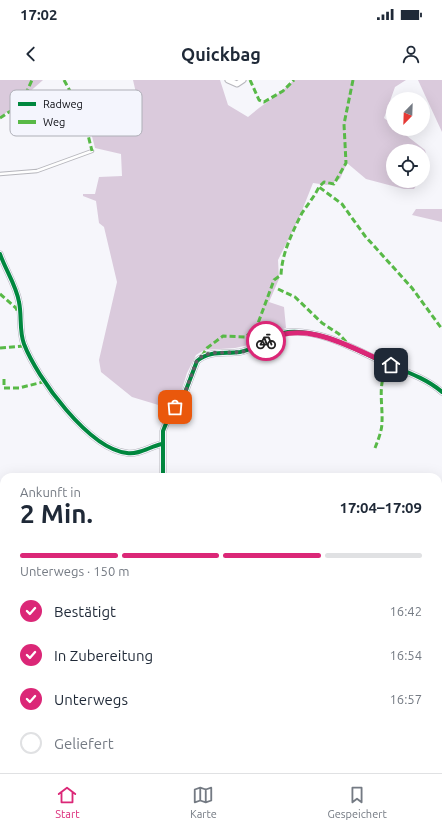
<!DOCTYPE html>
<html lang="de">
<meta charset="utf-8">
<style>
body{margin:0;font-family:Ubuntu,sans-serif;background:#f6f6f7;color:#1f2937;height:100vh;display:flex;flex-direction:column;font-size:15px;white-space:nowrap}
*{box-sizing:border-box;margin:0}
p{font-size:13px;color:#747a83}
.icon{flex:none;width:22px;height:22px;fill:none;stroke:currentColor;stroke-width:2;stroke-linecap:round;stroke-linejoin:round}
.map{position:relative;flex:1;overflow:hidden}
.side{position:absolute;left:0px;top:393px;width:442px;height:300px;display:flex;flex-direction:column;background:#fff;border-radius:12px 12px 0 0;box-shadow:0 4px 16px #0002}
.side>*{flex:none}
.needle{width:26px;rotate:203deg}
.fabs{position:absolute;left:386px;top:12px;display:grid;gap:8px}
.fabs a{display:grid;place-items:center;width:44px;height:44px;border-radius:50%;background:#fff;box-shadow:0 4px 16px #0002;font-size:20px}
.pin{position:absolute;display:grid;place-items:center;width:34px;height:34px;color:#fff;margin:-17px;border-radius:8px;box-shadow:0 2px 6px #0006}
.courier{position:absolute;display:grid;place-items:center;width:40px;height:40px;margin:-20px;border:3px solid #db2777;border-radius:50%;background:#fff;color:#222;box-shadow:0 1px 5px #0007}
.summary em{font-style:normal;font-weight:700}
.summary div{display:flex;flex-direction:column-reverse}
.summary{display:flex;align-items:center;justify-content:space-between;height:68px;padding:0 20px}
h1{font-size:26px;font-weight:700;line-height:30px}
.bar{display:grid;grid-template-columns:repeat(4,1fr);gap:6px 4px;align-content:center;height:48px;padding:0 20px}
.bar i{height:5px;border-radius:3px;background:#e0e1e3}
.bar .selected{background:#db2777}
.bar p{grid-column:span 4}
ol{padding:0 20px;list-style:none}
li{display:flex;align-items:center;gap:12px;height:44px}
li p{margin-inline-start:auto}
li .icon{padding:4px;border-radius:50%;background:#db2777;color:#fff;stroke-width:4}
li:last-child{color:#747a83}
li i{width:22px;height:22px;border:2px solid #e0e1e3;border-radius:50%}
.status{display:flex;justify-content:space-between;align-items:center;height:28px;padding:0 20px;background:#fff;direction:ltr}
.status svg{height:11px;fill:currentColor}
header{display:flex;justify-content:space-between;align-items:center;height:52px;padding:0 20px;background:#fff;font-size:18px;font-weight:700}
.menu{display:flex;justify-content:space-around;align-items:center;height:56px;border-top:1px solid #e0e1e3;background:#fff;font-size:11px;color:#747a83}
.menu a{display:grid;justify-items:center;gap:2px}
.menu .selected{color:#db2777}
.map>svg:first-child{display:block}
.forest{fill:#dacadc}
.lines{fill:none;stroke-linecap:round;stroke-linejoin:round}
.lane-casing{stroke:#b6b6bc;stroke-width:4.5}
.street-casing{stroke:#b6b6bc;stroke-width:7}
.lane{stroke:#fefefe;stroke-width:2.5}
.street{stroke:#fefefe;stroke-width:5}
.quiet{stroke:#58b947;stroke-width:3;stroke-dasharray:6 3;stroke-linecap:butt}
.cycleway-casing{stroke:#f4f5fd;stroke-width:6}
.cycleway{stroke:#00873e;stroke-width:4}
.done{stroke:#5e5f64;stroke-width:4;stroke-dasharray:0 7.2}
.route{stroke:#db2777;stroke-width:5}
.key{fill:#f4f5fd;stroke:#aeafb7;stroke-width:1}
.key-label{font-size:11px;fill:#0c0d13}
</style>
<div class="status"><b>17:02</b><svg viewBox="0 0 49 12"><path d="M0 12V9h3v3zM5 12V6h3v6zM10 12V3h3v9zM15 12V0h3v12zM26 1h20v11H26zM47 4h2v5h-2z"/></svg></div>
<header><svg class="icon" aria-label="back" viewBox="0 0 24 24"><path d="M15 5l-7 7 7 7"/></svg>Quickbag<svg class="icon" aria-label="person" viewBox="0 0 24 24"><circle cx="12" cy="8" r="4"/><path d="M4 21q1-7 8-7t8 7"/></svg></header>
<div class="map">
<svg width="442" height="693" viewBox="0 0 442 693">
<rect width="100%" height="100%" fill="#f6f6fb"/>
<g class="forest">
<path d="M 0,0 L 43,0 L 0,38 Z"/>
<path d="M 133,0 L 220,0 L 228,25 L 248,37 C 263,24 280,14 294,0 L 406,0 L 395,7 L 384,38 L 393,45 L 393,49 L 398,49 L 425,70 L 429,85 L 423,94 L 423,71 L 393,71 L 393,101 L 419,101 L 414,109 L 404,109 L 366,99 L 347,83 L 340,99 L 327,105 L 313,103 L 299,138 L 278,180 L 279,199 L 269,222 L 284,227 L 286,248 L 268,254 L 253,264 L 235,268 L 204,270 L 196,275 L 187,293 L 179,319 L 165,327 L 132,317 L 101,292 L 99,280 L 117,202 L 104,147 L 99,143 L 96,121 L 83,116 L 83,114 L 95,114 L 99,97 L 122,96 L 121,74 L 95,68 L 86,33 L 102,34 L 127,43 L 139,26 Z"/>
<path d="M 418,0 L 442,0 L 442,52 Z"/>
<path d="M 416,129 L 442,129 L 442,142 L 412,135 Z"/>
<path d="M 442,411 L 442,446 L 438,444 L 438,414 Z"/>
<path d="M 438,587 L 442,589 L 442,615 L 438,613 Z"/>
<path d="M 235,689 L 264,689 L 278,693 L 233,693 Z"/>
</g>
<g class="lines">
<g class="lane-casing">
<path id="lane" d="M 0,94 L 37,91 L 92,71"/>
</g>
<g class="street-casing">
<g id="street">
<path d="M 228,0 L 237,4 L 243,0"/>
<path d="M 0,174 C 6,191 16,205 19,222 C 22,236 19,251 24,264 C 37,298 89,369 127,373 C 139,375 151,366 162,364"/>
<path d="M 163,397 L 163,351 L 169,336 L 186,310 L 197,281 C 210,270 225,274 240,272 C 258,269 271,254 288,252 C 321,249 356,270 385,283 C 404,291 426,298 442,312"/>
<path d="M 422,689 L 427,693"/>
<path d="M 66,693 L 66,689"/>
</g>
</g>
<use href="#lane" class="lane"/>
<use href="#street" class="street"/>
<g class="quiet">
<path d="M 64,0 L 83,35 L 92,71"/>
<path d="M 250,0 L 259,20 L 264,22 L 283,11 L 294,0"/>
<path d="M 353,0 L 344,44 L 346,83 L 334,104 L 324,102 L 319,107 L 342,124 L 365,156 L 412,208 L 442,249"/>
<path d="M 0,38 L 21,24 L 32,0"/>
<path d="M 278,209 L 295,217 L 322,243 L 339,254 L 348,264"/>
<path d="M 0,214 L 16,228 L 18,233"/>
<path d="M 0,268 L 25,266"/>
<path d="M 202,276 L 207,268 L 223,256 L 246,257 L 257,246 L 274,200 L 281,195 C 282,173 292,153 302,133 C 308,124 314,117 319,107"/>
<path d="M 4,299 L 4,308 L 19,308 L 43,302"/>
<path d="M 375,368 C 378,360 382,351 382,342 C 383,323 376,299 391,285"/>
<path d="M 0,520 L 4,521"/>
<path d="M 0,560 L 4,556"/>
<path d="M 24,693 L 26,689"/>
</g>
<g class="cycleway-casing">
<g id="cycleway">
<path d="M 0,174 C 6,191 16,205 19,222 C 22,236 19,251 24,264 C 37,298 89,369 127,373 C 139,375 151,366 162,364"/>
<path d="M 163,397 L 163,351 L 169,336 L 186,310 L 197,281 C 210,270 225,274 240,272 C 258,269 271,254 288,252 C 321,249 356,270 385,283 C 404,291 426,298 442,312"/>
</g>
</g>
<use href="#cycleway" class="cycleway"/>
</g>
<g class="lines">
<path class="done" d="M 175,327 L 186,310 L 197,280 L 202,276 L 211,273 L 242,272 L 256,267 L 266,261"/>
<path class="route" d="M 266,261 C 306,238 353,269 391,285"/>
</g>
<rect x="10" y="10" width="132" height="46" rx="6" class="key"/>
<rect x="18" y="22" width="18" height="4" fill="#00873e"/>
<rect x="18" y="40" width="18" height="4" fill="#58b947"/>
<g class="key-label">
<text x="43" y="28">Radweg</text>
<text x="43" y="46">Weg</text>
</g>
</svg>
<div class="fabs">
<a><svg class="needle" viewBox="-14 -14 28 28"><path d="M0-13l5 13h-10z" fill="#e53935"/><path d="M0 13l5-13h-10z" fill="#747a83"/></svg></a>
<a><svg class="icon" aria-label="locate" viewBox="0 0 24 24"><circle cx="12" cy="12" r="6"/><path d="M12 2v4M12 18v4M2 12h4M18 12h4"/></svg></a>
</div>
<div class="pin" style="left:175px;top:327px;background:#ea580c"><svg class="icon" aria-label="bag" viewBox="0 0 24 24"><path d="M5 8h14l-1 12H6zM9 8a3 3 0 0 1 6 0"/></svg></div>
<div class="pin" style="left:391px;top:285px;background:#1f2937"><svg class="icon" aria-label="home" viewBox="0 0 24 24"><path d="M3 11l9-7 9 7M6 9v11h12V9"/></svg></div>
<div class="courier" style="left:266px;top:261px"><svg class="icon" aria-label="bike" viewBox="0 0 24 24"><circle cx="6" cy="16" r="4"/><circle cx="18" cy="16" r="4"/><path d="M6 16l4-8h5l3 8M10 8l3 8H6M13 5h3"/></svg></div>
<section class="side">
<div class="summary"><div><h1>2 Min.</h1><p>Ankunft in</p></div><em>17:04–17:09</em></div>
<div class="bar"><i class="selected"></i><i class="selected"></i><i class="selected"></i><i></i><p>Unterwegs · 150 m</p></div>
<ol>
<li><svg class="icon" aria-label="check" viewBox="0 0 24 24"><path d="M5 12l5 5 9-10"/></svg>Bestätigt<p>16:42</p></li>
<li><svg class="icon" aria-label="check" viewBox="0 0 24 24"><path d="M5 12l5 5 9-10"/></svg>In Zubereitung<p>16:54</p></li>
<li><svg class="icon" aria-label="check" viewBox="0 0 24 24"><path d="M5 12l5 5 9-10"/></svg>Unterwegs<p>16:57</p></li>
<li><i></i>Geliefert</li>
</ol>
</section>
</div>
<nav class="menu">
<a class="selected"><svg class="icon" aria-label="home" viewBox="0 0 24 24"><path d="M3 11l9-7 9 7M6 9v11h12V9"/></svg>Start</a>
<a><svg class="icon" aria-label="map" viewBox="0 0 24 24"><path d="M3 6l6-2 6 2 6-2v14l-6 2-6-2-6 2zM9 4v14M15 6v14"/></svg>Karte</a>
<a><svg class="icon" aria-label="saved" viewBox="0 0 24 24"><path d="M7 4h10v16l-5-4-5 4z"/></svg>Gespeichert</a>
</nav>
